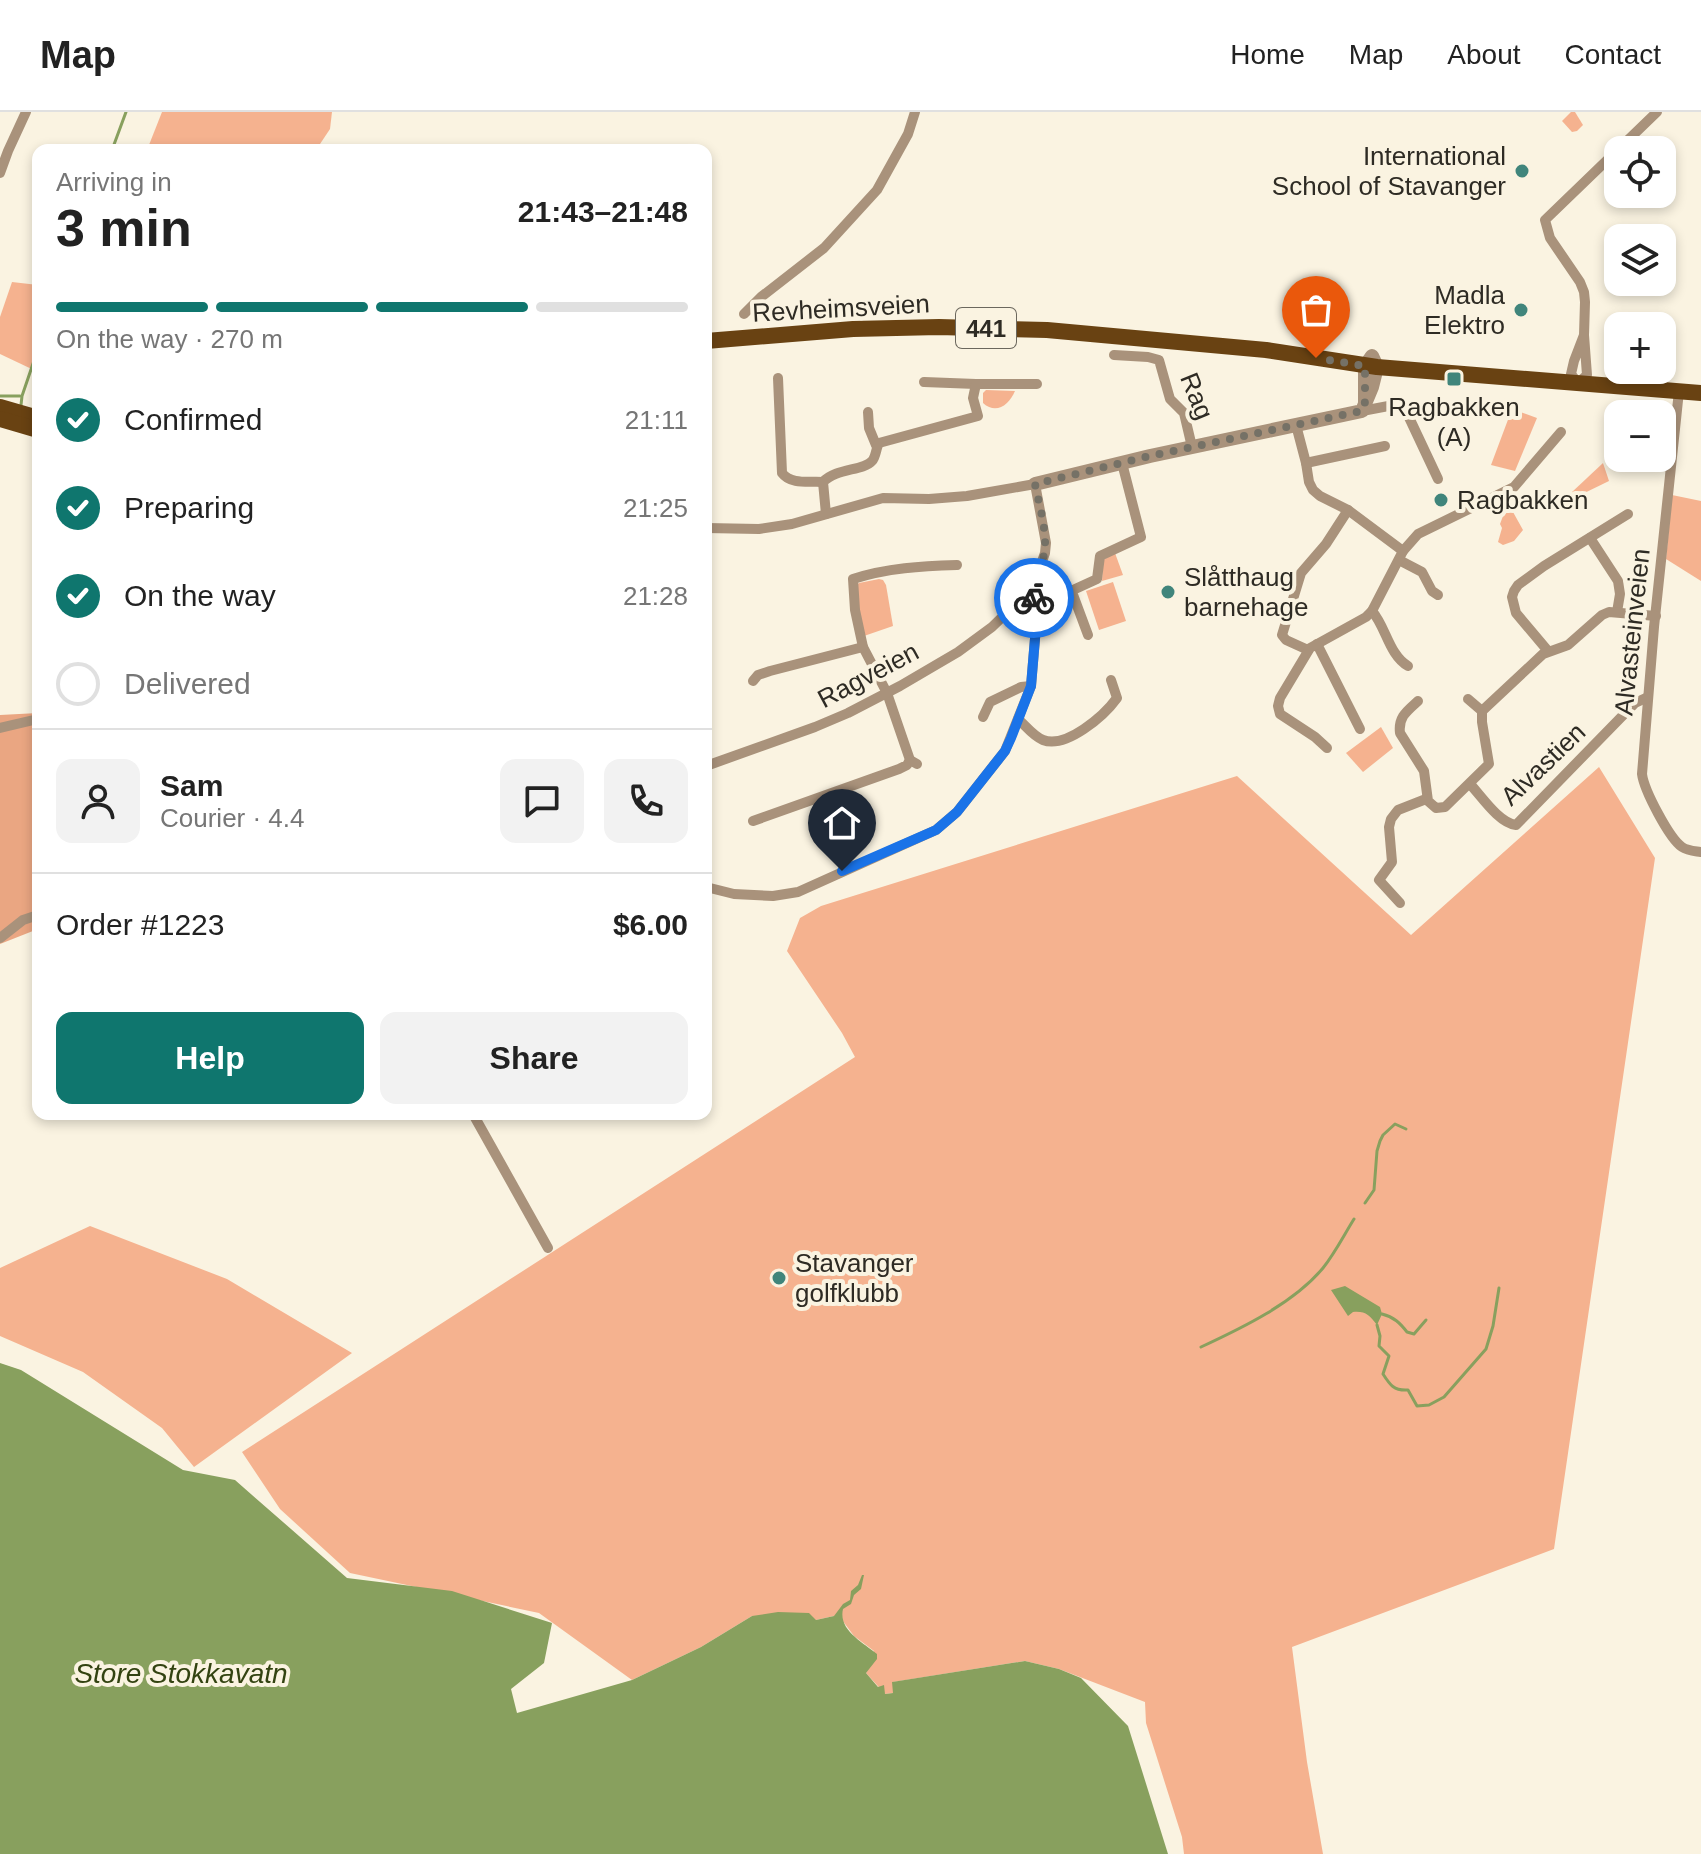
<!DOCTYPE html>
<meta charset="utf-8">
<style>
body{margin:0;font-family:Helvetica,sans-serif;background:#f2f2f2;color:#222;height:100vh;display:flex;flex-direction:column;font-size:30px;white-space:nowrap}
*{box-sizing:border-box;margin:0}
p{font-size:26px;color:#767676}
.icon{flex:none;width:44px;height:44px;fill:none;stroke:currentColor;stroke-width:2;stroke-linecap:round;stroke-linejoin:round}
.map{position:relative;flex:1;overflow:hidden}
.side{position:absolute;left:32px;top:32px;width:680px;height:976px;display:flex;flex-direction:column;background:#fff;border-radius:16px;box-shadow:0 4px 12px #0003}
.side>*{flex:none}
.fabs{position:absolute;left:1604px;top:24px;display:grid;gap:16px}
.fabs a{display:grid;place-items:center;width:72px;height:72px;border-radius:16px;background:#fff;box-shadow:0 4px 12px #0003;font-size:40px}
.pin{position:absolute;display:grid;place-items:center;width:68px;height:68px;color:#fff;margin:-82px -34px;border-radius:50% 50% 50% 0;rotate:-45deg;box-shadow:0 0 8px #0007}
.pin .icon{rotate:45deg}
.courier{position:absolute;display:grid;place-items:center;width:80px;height:80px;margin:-40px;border:6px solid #1a73e8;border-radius:50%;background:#fff;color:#222;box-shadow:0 2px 10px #0007}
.summary em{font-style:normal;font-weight:700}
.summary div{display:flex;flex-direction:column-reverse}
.summary{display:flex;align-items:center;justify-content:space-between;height:136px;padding:0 24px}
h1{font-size:52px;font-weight:700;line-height:60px}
.bar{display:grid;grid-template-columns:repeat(4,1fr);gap:12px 8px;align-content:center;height:96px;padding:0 24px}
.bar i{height:10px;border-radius:6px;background:#e0e0e0}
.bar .selected{background:#0f766e}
.bar p{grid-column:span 4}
.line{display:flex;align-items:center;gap:20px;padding:0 24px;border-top:2px solid #e0e0e0}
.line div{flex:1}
.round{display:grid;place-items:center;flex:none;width:84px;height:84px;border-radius:16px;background:#f2f2f2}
ol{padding:0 24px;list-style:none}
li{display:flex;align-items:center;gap:24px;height:88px}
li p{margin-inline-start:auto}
li .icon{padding:8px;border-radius:50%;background:#0f766e;color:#fff;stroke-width:4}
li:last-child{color:#767676}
li i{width:44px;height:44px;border:4px solid #e0e0e0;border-radius:50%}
.cta{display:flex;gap:16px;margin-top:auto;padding:16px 24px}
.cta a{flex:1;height:92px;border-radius:16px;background:#0f766e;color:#fff;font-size:32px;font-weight:700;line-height:92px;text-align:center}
.cta a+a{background:#f2f2f2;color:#222}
header{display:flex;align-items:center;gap:48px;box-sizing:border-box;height:112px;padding:0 40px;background:#fff;border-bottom:2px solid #e0e0e0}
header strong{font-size:38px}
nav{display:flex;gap:44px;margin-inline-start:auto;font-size:28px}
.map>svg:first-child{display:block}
.green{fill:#f5b28f}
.forest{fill:#eaa682}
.water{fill:#88a05e}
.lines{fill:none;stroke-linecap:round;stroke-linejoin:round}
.stream{stroke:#88a05e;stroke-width:3}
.minor{stroke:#a9927b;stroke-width:10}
.tertiary{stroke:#a9927b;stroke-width:14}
.primary{stroke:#694212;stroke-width:16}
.done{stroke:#757166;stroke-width:8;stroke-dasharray:0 14.4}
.route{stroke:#1a73e8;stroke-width:10}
.poi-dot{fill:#40857b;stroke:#faf3e1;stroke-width:3}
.labels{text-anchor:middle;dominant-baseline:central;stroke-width:8;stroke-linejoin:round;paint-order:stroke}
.shield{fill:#faf3e1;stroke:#6b675d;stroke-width:2}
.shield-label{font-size:24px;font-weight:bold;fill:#2e2b24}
.poi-label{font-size:26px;fill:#2e2b24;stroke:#faf3e1;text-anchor:start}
.street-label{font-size:26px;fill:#2e2b24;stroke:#faf3e1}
.water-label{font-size:28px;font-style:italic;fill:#334311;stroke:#faf3e1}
</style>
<header>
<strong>Map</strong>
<nav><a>Home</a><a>Map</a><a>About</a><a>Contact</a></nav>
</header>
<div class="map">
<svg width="1701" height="1742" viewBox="0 0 1701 1742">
<rect width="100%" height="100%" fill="#faf3e1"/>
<g class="green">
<path d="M 162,0 L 332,0 L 330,17 L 316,38 L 147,38 Z"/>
<path d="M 1571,0 L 1575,0 L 1583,13 L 1577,19 L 1572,20 L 1562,9 Z"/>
<path d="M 12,170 L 38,173 L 38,260 L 0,242 L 0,205 Z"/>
<path d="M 986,278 L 1015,279 C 1009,293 996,303 983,291 L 983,281 Z"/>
<path d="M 1512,297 L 1537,306 L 1515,359 L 1491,353 Z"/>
<path d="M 1603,351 L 1609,369 L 1570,388 L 1571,381 Z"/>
<path d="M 1672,383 L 1701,389 L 1701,469 L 1666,447 Z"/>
<path d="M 1508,391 L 1523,418 L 1514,429 L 1503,433 L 1498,430 L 1502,416 L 1500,412 Z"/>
<path d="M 1115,441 L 1123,463 L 1102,469 L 1103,448 Z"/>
<path d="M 879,467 L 883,468 L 886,473 L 893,514 L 864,524 L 855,475 L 859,471 Z"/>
<path d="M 1113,470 L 1126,509 L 1099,518 L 1086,479 Z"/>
<path d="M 1381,615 L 1393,636 L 1363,660 L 1346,641 Z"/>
<path d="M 1599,655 L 1655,746 L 1554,1437 L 1292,1535 L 1307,1650 L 1323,1742 L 1184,1742 L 1182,1725 L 1146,1611 L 1145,1590 L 1059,1557 L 1025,1549 L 893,1570 L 893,1581 L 885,1582 L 866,1561 L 874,1539 L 854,1524 L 842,1508 L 834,1504 L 816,1508 L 752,1504 L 701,1535 L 632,1568 L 539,1501 L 350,1461 L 280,1397 L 242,1340 L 855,945 L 842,921 L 787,839 L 800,806 L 821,794 L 1237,664 L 1411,823 Z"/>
<path d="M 90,1114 L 227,1167 L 352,1241 L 194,1355 L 162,1316 L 83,1260 L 0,1224 L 0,1156 Z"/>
</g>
<path class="forest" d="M 38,601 L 38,817 L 0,832 L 0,603 Z"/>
<g class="water">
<path d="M 1345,1174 L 1380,1195 L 1382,1202 L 1377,1213 C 1369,1203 1366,1199 1353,1200 L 1348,1204 L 1331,1178 Z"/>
<path d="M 0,1251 L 21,1258 L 183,1358 L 235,1368 L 347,1466 L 452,1479 L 552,1511 L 544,1551 L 511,1577 L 517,1601 L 632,1568 L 701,1535 L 752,1504 L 778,1500 L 809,1501 L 816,1508 L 834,1504 L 843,1492 L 850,1488 L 851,1479 L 858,1473 L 862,1463 L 864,1463 L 861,1477 L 854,1483 L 851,1492 L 843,1497 C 838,1518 863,1530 877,1542 L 877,1547 L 866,1561 L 878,1575 L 884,1573 L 885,1582 L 893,1581 L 892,1570 L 1025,1549 L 1059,1557 L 1081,1566 L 1128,1614 L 1168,1742 L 0,1742 Z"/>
</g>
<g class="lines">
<g class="stream">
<path d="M 112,38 L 126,0"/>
<path d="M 0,284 L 20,284"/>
<path d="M 21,293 L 22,284 L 38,237"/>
<path d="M 1365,1091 L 1374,1078 L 1377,1039 L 1380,1029 L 1383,1023 L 1395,1012 L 1406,1017"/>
<path d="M 1382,1202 C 1394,1205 1400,1211 1407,1220 L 1414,1222 L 1426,1208"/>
<path d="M 1377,1213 L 1380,1224 L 1379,1234 L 1389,1244 L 1383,1262 C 1390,1273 1394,1279 1408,1278 L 1417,1294 L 1429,1293 L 1444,1285 L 1486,1237 L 1493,1214 L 1499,1176"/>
<path d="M 1201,1235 C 1242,1216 1294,1191 1323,1156 C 1335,1141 1344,1123 1354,1107"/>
</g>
<g class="minor">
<path d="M 0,61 L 8,39 L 26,0"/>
<path d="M 744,202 L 761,185 L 824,136 L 877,78 L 908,22 L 915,0"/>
<path d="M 1584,223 L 1574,249 L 1571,262 L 1578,271 L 1587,263 L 1584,223 L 1585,190 L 1584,180 L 1580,170 L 1550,126 L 1545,108 L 1657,0"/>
<path d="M 1114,243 L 1148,245 L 1159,248 L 1170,287 L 1184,301 L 1192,335"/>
<path d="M 778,266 L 782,361 C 791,373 809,369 823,370"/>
<path d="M 924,270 L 976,272"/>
<path d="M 1679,279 L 1654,515 L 1642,662 C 1644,678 1669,726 1682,735 C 1688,739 1695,739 1701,740"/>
<path d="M 1362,299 L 1399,292 L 1406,299 L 1438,367"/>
<path d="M 868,300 L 869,316 L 876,333"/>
<path d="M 1296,313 L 1306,351 L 1309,370 L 1313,378 L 1320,384 L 1348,398 L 1403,439"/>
<path d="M 1306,351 L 1385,334"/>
<path d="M 826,402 L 823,370 C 836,356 863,359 872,349 C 876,345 876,336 879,331 L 978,304 L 973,286 L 976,272 L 1037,272"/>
<path d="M 706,416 L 759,417 L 792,412 L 883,386 L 929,387 L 967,384 L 1035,372 L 1046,431 L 1045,441 L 1032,478 L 1037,503 L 1031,574 L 1005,639 L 957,700 L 936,718 L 798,780 L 773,784 L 734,782 L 706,775"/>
<path d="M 1590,426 L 1618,469 L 1620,482 L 1617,500"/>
<path d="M 1399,448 L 1422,460 L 1432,479 L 1438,483"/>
<path d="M 1372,499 C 1386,515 1389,543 1408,554"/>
<path d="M 1088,523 L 1072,480 L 1073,478 L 1097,467 L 1100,444 L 1141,425 L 1122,351"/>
<path d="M 1317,532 L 1360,617"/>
<path d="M 863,535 L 887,581 L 910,648"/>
<path d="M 1308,538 L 1286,528 L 1282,523 L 1301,461 L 1326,432 L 1348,398"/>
<path d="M 1548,539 L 1516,501 L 1512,485 L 1514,479 L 1518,473 L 1544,454 L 1628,402"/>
<path d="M 753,569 L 758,563 L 770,559 L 863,535 L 855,498 L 853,467 C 887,456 922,454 957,453"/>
<path d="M 1468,587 L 1482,599"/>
<path d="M 1418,589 C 1407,599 1398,605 1400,621 L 1424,659 L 1428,689 L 1436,696 L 1445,695 L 1489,652 L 1482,610 L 1482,599 L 1543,542 L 1568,533 L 1602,503 L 1609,500 L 1656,504"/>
<path d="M 983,605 L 990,590 L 1021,575 L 1031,574"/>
<path d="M 1018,607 C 1026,614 1033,624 1043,628 C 1066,637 1104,604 1117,586 L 1111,568"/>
<path d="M 0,616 L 38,607"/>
<path d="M 1327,636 L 1315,625 L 1280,602 L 1278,594 L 1280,586 L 1310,536 L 1366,505 L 1372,499 L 1403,439 L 1418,422 L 1514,375 L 1561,320"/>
<path d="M 706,654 L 815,615 L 848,601 L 900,574 L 958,540 L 992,515 L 1025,483 L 1032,478"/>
<path d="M 1470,672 C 1482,685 1499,711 1516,713 L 1635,591 L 1648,585"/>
<path d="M 753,709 L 899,657 L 907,653 L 910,648 L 917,652"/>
<path d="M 1400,791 L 1379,768 L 1392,750 L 1389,715 L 1391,707 L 1398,698 L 1426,687"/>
<path d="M 0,826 L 23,808 L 38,803"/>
<path d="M 473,1002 L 548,1136"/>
</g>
<path class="tertiary" d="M 1035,372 L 1150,344 L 1362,299 L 1372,275 L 1377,255 L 1372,244 L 1365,254 L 1365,290"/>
<g class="primary">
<path d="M 706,229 L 853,217 L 939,215 L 1047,218 L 1266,238 L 1377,255 L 1701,281"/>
<path d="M 0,295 L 38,306"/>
<path d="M 0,307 L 38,318"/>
</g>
</g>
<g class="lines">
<path class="done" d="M 1034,486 C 1030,469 1044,453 1045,436 C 1046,415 1039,392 1035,372 L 1150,344 L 1362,299 L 1365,290 L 1365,254 L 1316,246"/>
<path class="route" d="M 842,759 L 936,718 L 957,700 L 1005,639 L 1011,626 L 1031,574 L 1037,503 L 1034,486"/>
</g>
<g class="poi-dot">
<circle cx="1522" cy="59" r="8"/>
<circle cx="1521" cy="198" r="8"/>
<rect x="1446" y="259" width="16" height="16" rx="4"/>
<circle cx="1441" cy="388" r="8"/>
<circle cx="1168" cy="480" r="8"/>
<circle cx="779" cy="1166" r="8"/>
</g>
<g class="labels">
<rect class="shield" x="956" y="196" width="60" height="40" rx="6"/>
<g class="shield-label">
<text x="986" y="216">441</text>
</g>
<g class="poi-label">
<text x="1506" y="44" text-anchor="end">International<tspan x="1506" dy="30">School of Stavanger</tspan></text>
<text x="1505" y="183" text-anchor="end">Madla<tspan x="1505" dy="30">Elektro</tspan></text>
<text x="1454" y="295" text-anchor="middle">Ragbakken<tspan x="1454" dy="30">(A)</tspan></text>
<text x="1457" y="388">Ragbakken</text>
<text x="1184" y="465">Slåtthaug<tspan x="1184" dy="30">barnehage</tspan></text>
<text x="795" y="1151">Stavanger<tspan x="795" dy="30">golfklubb</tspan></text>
</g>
<g class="street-label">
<text transform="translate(841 196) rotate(-3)">Revheimsveien</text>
<text transform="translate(1197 284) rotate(68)">Rag</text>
<text transform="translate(1632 520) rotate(-84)">Alvasteinveien</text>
<text transform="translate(868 563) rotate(-28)">Ragveien</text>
<text transform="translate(1543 652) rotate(-44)">Alvastien</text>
</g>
<g class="water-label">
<text x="181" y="1561">Store Stokkavatn</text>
</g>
</g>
</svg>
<div class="fabs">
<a><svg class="icon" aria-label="locate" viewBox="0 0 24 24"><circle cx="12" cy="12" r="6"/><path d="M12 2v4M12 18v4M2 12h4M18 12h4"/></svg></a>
<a><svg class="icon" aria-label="layers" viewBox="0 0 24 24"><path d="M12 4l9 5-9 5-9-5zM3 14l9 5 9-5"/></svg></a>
<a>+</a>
<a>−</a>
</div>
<div class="pin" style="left:1316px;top:246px;background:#ea580c"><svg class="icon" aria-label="bag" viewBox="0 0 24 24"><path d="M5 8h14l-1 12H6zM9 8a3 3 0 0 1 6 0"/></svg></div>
<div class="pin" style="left:842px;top:759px;background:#1f2937"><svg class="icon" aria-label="home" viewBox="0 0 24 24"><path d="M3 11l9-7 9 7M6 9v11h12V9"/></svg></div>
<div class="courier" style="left:1034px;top:486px"><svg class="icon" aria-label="bike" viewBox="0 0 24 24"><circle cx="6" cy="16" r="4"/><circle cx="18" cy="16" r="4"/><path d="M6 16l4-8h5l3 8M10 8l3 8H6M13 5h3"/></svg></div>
<section class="side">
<div class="summary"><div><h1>3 min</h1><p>Arriving in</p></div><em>21:43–21:48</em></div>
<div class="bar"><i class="selected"></i><i class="selected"></i><i class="selected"></i><i></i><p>On the way · 270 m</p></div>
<ol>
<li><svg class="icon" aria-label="check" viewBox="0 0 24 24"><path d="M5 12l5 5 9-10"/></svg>Confirmed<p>21:11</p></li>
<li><svg class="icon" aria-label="check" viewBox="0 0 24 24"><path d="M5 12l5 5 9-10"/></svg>Preparing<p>21:25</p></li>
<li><svg class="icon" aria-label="check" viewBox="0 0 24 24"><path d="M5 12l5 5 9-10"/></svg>On the way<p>21:28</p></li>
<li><i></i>Delivered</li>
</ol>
<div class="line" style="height:144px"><a class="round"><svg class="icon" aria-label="person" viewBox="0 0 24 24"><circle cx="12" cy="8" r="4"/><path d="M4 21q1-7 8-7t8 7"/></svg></a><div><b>Sam</b><p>Courier · 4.4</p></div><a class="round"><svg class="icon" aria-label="chat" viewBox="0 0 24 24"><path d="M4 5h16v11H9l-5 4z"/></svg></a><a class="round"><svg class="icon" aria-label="phone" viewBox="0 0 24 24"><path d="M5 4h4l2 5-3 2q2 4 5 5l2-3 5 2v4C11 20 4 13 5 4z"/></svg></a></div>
<div class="line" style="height:104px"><div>Order #1223</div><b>$6.00</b></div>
<div class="cta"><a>Help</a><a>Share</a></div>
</section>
</div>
